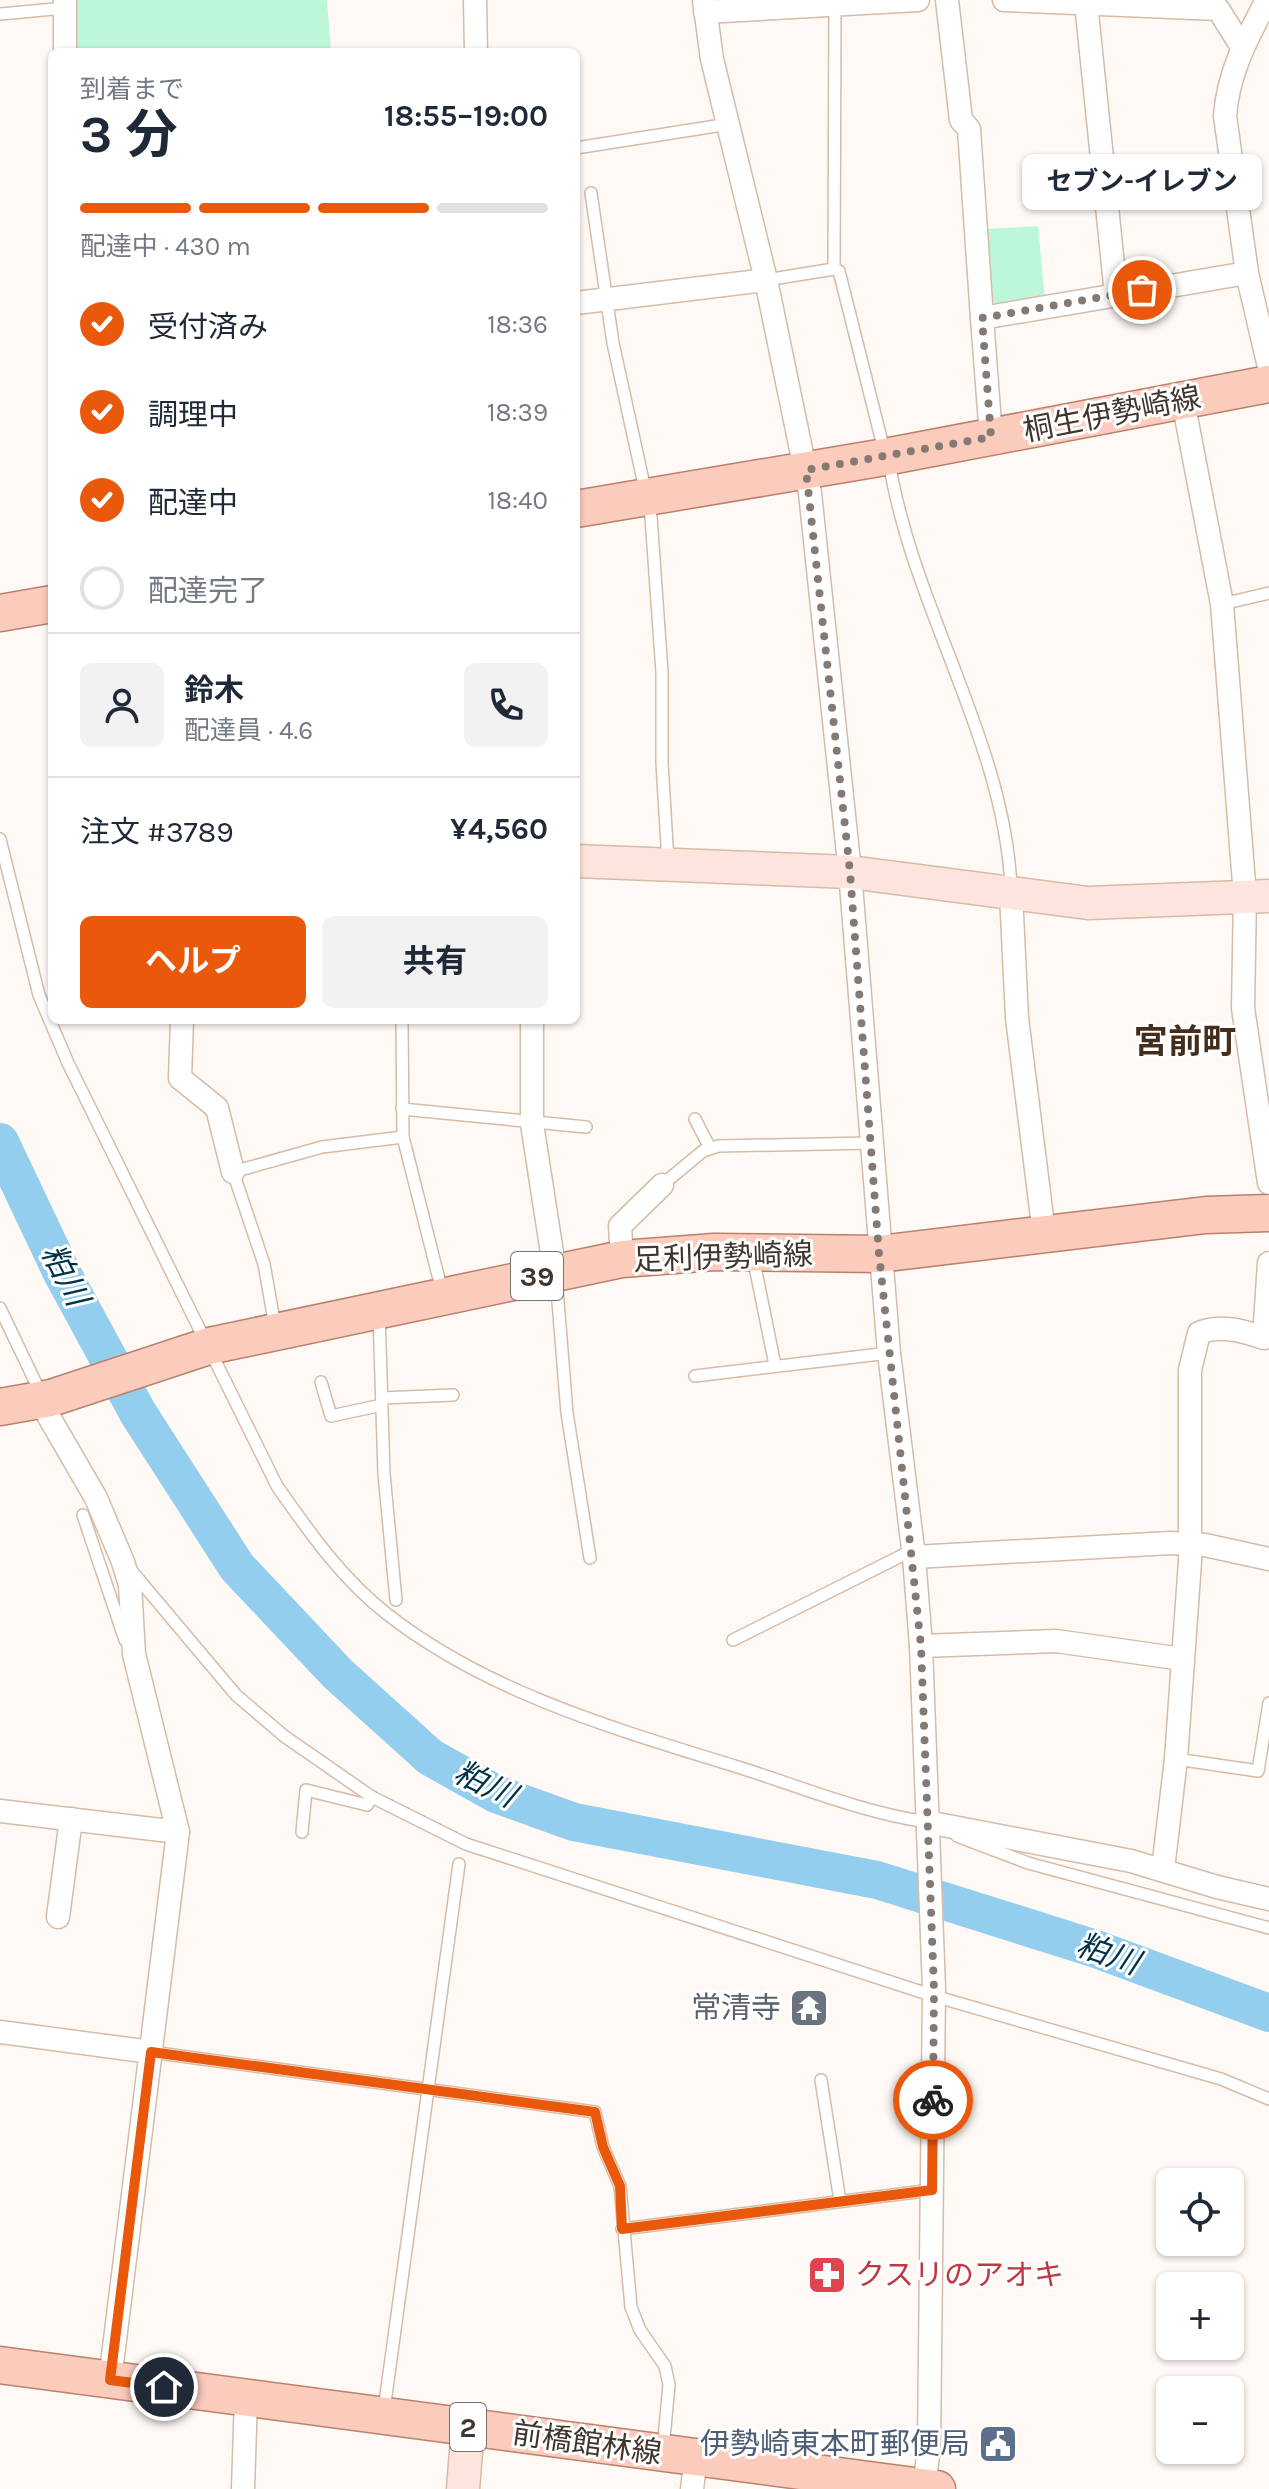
<!DOCTYPE html>
<html lang="ja">
<meta charset="utf-8">
<style>
body{margin:0;font-family:Karla,"Noto Sans JP",sans-serif;background:#f2f2f3;color:#1f2937;height:100vh;display:flex;flex-direction:column;font-size:30px;white-space:nowrap}
*{box-sizing:border-box;margin:0}
p{font-size:26px;color:#747a83}
.icon{flex:none;width:44px;height:44px;fill:none;stroke:currentColor;stroke-width:2;stroke-linecap:round;stroke-linejoin:round}
.map{position:relative;flex:1;overflow:hidden}
.side{position:absolute;left:48px;top:48px;width:532px;height:976px;display:flex;flex-direction:column;background:#fff;border-radius:12px;box-shadow:0 2px 6px #0004}
.side>*{flex:none}
.fabs{position:absolute;left:1156px;top:2168px;display:grid;gap:16px}
.fabs a{display:grid;place-items:center;width:88px;height:88px;border-radius:12px;background:#fff;box-shadow:0 2px 6px #0004;font-size:40px}
.pin{position:absolute;display:grid;place-items:center;width:68px;height:68px;color:#fff;margin:-34px;border:4px solid #fff;border-radius:50%;box-shadow:0 2px 8px #0007}
.courier{position:absolute;display:grid;place-items:center;width:80px;height:80px;margin:-40px;border:6px solid #ea580c;border-radius:50%;background:#fff;color:#222;box-shadow:0 2px 10px #0007}
.bubble{position:absolute;height:56px;border-radius:12px;background:#fff;box-shadow:0 2px 6px #0004;font-size:26px;font-weight:700;line-height:56px;text-align:center}
.headline em{font-style:normal;font-weight:700}
.headline div{display:flex;flex-direction:column-reverse}
.headline{display:flex;align-items:center;justify-content:space-between;height:136px;padding:0 32px}
h1{font-size:52px;font-weight:700;line-height:60px}
.bar{display:grid;grid-template-columns:repeat(4,1fr);gap:12px 8px;align-content:center;height:96px;padding:0 32px}
.bar i{height:10px;border-radius:6px;background:#e0e1e3}
.bar .on{background:#ea580c}
.bar p{grid-column:span 4}
.line{display:flex;align-items:center;gap:20px;padding:0 32px;border-top:2px solid #e0e1e3}
.line div{flex:1}
.round{display:grid;place-items:center;flex:none;width:84px;height:84px;border-radius:12px;background:#f2f2f3}
ol{padding:0 32px;list-style:none}
li{display:flex;align-items:center;gap:24px;height:88px}
li p{margin-inline-start:auto}
li .icon{padding:8px;border-radius:50%;background:#ea580c;color:#fff;stroke-width:4}
li:last-child{color:#747a83}
li i{width:44px;height:44px;border:4px solid #e0e1e3;border-radius:50%}
.action{display:flex;gap:16px;margin-top:auto;padding:16px 32px}
.action a{flex:1;height:92px;border-radius:12px;background:#ea580c;color:#fff;font-size:32px;font-weight:700;line-height:92px;text-align:center}
.action a+a{background:#f2f2f3;color:#1f2937}
.map>svg:first-child{display:block}
.green{fill:#bdf7da}
.lines{fill:none;stroke-linecap:round;stroke-linejoin:round}
.river{stroke:#94ceef;stroke-width:38}
.lane-casing{stroke:#d6bba6;stroke-width:14}
.street-casing{stroke:#d6bba6;stroke-width:25}
.secondary-casing{stroke:#d6bba6;stroke-width:35}
.primary-casing{stroke:#b9816d;stroke-width:39}
.lane{stroke:#fff;stroke-width:11}
.street{stroke:#fff;stroke-width:22}
.secondary{stroke:#fde5dd;stroke-width:32}
.primary{stroke:#fbcbbc;stroke-width:36}
.done{stroke:#847a73;stroke-width:8;stroke-dasharray:0 14.4}
.route{stroke:#ea580c;stroke-width:10}
.labels{text-anchor:middle;dominant-baseline:central;stroke-width:6;stroke-linejoin:round;paint-order:stroke}
.shield{fill:#fff;stroke:#7a726c;stroke-width:2}
.shield-label{font-size:28px;font-weight:bold;fill:#41362d}
.street-label{font-size:30px;fill:#41362d;stroke:#fff}
.worship-label{font-size:30px;fill:#5b616d;stroke:#fff;text-anchor:end}
.health-label{font-size:30px;fill:#be3a42;stroke:#fff;text-anchor:start}
.service-label{font-size:30px;fill:#4e5e75;stroke:#fff;text-anchor:end}
.water-label{font-size:32px;font-style:italic;fill:#003248;stroke:#fff}
.quarter-label{font-size:34px;font-weight:bold;fill:#432e1c;stroke:#fff}
</style>
<div class="map">
<svg width="1269" height="2489" viewBox="0 0 1269 2489">
<rect width="100%" height="100%" fill="#fff9f5"/>
<g class="green">
<path d="M 77,0 L 327,0 L 331,51 L 77,52 Z"/>
<path d="M 1038,226 L 1045,299 L 997,306 L 990,298 L 987,229 Z"/>
</g>
<g class="lines">
<path class="river" d="M 0,1142 L 62,1273 L 138,1413 L 237,1567 L 338,1674 L 430,1757 L 496,1794 L 574,1822 L 877,1880 L 1096,1949 L 1269,2013"/>
<g class="lane-casing">
<g id="lane">
<path d="M 835,1 L 834,269 L 839,271 L 885,454"/>
<path d="M 0,14 L 65,8"/>
<path d="M 576,148 L 729,124"/>
<path d="M 591,193 L 613,343 L 651,517 L 662,672 L 662,763 L 668,862"/>
<path d="M 766,280 L 834,269"/>
<path d="M 889,461 C 912,607 1005,742 1011,888"/>
<path d="M 1222,604 L 1269,593"/>
<path d="M 0,839 L 39,995 L 68,1063 L 277,1486 C 309,1532 343,1580 387,1614 C 489,1694 619,1730 741,1768 C 801,1787 864,1813 927,1822"/>
<path d="M 402,1020 L 403,1137 L 442,1291"/>
<path d="M 402,1109 L 586,1127"/>
<path d="M 695,1119 L 710,1148"/>
<path d="M 662,1185 L 703,1151 L 718,1146 L 871,1143"/>
<path d="M 753,1257 L 775,1365"/>
<path d="M 556,1277 L 567,1413 L 590,1558"/>
<path d="M 0,1308 L 42,1396"/>
<path d="M 379,1313 L 384,1474 L 396,1600"/>
<path d="M 275,1326 L 264,1264 L 233,1172 L 322,1147 L 403,1137"/>
<path d="M 695,1376 L 889,1353"/>
<path d="M 321,1382 L 331,1416 L 382,1405"/>
<path d="M 382,1398 L 453,1395"/>
<path d="M 83,1515 L 125,1640"/>
<path d="M 130,1569 L 236,1695 L 284,1736 L 372,1797 L 466,1844 L 934,1996 L 1221,2079 L 1269,2099"/>
<path d="M 733,1640 L 913,1550"/>
<path d="M 1176,1759 L 1258,1771 L 1269,1703"/>
<path d="M 302,1832 L 306,1790 L 367,1805 L 372,1797"/>
<path d="M 957,1836 L 1028,1863 L 1269,1928"/>
<path d="M 151,2052 L 595,2112 L 603,2147 L 620,2186 L 631,2307 L 640,2330 L 665,2366 L 669,2385 L 663,2449"/>
<path d="M 821,2080 L 840,2201"/>
<path d="M 622,2229 L 932,2190"/>
<path d="M 384,2410 L 459,1864"/>
</g>
</g>
<g class="street-casing">
<g id="street">
<path d="M 65,0 L 65,52"/>
<path d="M 475,0 L 476,52"/>
<path d="M 704,0 L 712,59 L 766,280 L 810,493 L 850,872 L 889,1353 L 914,1557 L 921,1646 L 934,1989 L 929,2447 L 924,2489"/>
<path d="M 947,0 L 961,120 L 969,129 L 982,318 L 1247,273"/>
<path d="M 1004,0 L 1218,9 L 1242,47"/>
<path d="M 1267,0 C 1247,38 1228,73 1225,116 L 1247,273 L 1269,367"/>
<path d="M 1086,3 L 1116,294"/>
<path d="M 705,12 L 918,0"/>
<path d="M 576,303 L 766,280"/>
<path d="M 982,318 L 991,437"/>
<path d="M 1183,401 L 1222,604 L 1245,896 L 1243,1008 L 1269,1183"/>
<path d="M 1011,894 L 1017,1018 L 1044,1233"/>
<path d="M 182,1020 L 180,1078 L 217,1108 L 233,1172"/>
<path d="M 532,1020 L 532,1124 L 555,1272"/>
<path d="M 622,1259 L 620,1226 L 662,1185"/>
<path d="M 44,1400 L 49,1417 L 96,1498 L 123,1562 L 130,1585 L 134,1654 L 178,1832 L 110,2380"/>
<path d="M 914,1557 L 1171,1543 L 1205,1545 L 1269,1559"/>
<path d="M 921,1646 L 1056,1641 L 1182,1659"/>
<path d="M 0,1811 L 178,1832"/>
<path d="M 927,1822 L 1131,1861 L 1217,1887 L 1269,1899"/>
<path d="M 1163,1869 L 1176,1759 L 1190,1561 L 1190,1370 L 1199,1333 C 1220,1324 1244,1331 1264,1338 L 1269,1263"/>
<path d="M 58,1917 L 71,1819"/>
<path d="M 0,2032 L 151,2052"/>
<path d="M 243,2489 L 246,2398"/>
<path d="M 692,2489 L 696,2457"/>
</g>
</g>
<g class="secondary-casing">
<g id="secondary">
<path d="M 576,861 L 850,872 L 1088,903 L 1269,896"/>
<path d="M 463,2489 L 468,2427"/>
</g>
</g>
<g class="primary-casing">
<g id="primary">
<path d="M 576,509 L 885,457 L 1269,384"/>
<path d="M 0,613 L 52,604"/>
<path d="M 0,1407 L 51,1398 L 209,1346 L 622,1259 L 714,1252 L 879,1254 L 1206,1215 L 1269,1213"/>
<path d="M 0,2365 L 937,2489"/>
</g>
</g>
<use href="#lane" class="lane"/>
<use href="#street" class="street"/>
<use href="#secondary" class="secondary"/>
<use href="#primary" class="primary"/>
</g>
<g class="lines">
<path class="done" d="M 933,2100 L 934,1989 L 921,1646 L 879,1254 L 850,872 L 806,470 L 991,437 L 982,318 L 1142,290"/>
<path class="route" d="M 164,2387 L 110,2380 L 151,2052 L 595,2112 L 603,2147 L 620,2186 L 622,2229 L 932,2190 L 933,2100"/>
</g>
<defs>
<g id="temple-square" transform="scale(2)"><rect x="-9" y="-9" width="18" height="18" rx="4" fill="#6b7280" stroke="#fff"/><path d="M0-6L5-2H3V0L6.5 2.5H4V6H1.5V3h-3V6H-4V2.5H-6.5L-3 0V-2H-5Z" fill="#fff"/></g>
<g id="pharmacy-square" transform="scale(2)"><rect x="-9" y="-9" width="18" height="18" rx="4" fill="#e0444e" stroke="#fff"/><path d="M-2-6h4v4h4v4h-4v4h-4v-4h-4v-4h4Z" fill="#fff"/></g>
<g id="civic-square" transform="scale(2)"><rect x="-9" y="-9" width="18" height="18" rx="4" fill="#5c6f8a" stroke="#fff"/><path d="M-.6-6.5H3V-4.5H.6V-3L4-1V1h2V6H-6V1h2V-1L-.6-3ZM-1.2 2.5V6h2.4V2.5Z" fill="#fff"/></g>
</defs>
<g fill-rule="evenodd">
<use href="#temple-square" x="809" y="2008"/>
<use href="#pharmacy-square" x="827" y="2275"/>
<use href="#civic-square" x="998" y="2444"/>
</g>
<g class="labels">
<g class="shield">
<rect x="511" y="1252" width="52" height="48" rx="6"/>
<rect x="450" y="2403" width="36" height="48" rx="6"/>
</g>
<g class="shield-label">
<text x="537" y="1276">39</text>
<text x="468" y="2427">2</text>
</g>
<g class="street-label">
<text transform="translate(1112 414) rotate(-11)">桐生伊勢崎線</text>
<text transform="translate(723 1257) rotate(-2)">足利伊勢崎線</text>
<text transform="translate(587 2443) rotate(8)">前橋館林線</text>
</g>
<g class="worship-label">
<text x="781" y="2008">常清寺</text>
</g>
<g class="health-label">
<text x="855" y="2275">クスリのアオキ</text>
</g>
<g class="service-label">
<text x="970" y="2444">伊勢崎東本町郵便局</text>
</g>
<g class="water-label">
<text transform="translate(65 1275) rotate(63)">粕川</text>
<text transform="translate(485 1784) rotate(26)">粕川</text>
<text transform="translate(1108 1954) rotate(19)">粕川</text>
</g>
<g class="quarter-label">
<text x="1185" y="1042">宮前町</text>
</g>
</g>
</svg>
<div class="fabs">
<a><svg class="icon" aria-label="locate" viewBox="0 0 24 24"><circle cx="12" cy="12" r="6"/><path d="M12 2v4M12 18v4M2 12h4M18 12h4"/></svg></a>
<a>+</a>
<a>−</a>
</div>
<div class="pin" style="left:1142px;top:290px;background:#ea580c"><svg class="icon" aria-label="bag" viewBox="0 0 24 24"><path d="M5 8h14l-1 12H6zM9 8a3 3 0 0 1 6 0"/></svg></div>
<div class="pin" style="left:164px;top:2387px;background:#1f2937"><svg class="icon" aria-label="home" viewBox="0 0 24 24"><path d="M3 11l9-7 9 7M6 9v11h12V9"/></svg></div>
<div class="courier" style="left:933px;top:2100px"><svg class="icon" aria-label="bike" viewBox="0 0 24 24"><circle cx="6" cy="16" r="4"/><circle cx="18" cy="16" r="4"/><path d="M6 16l4-8h5l3 8M10 8l3 8H6M13 5h3"/></svg></div>
<div class="bubble" style="left:1022px;top:154px;width:240px">セブン-イレブン</div>
<section class="side">
<div class="headline"><div><h1>3 分</h1><p>到着まで</p></div><em>18:55–19:00</em></div>
<div class="bar"><i class="on"></i><i class="on"></i><i class="on"></i><i></i><p>配達中 · 430 m</p></div>
<ol>
<li><svg class="icon" aria-label="check" viewBox="0 0 24 24"><path d="M5 12l5 5 9-10"/></svg>受付済み<p>18:36</p></li>
<li><svg class="icon" aria-label="check" viewBox="0 0 24 24"><path d="M5 12l5 5 9-10"/></svg>調理中<p>18:39</p></li>
<li><svg class="icon" aria-label="check" viewBox="0 0 24 24"><path d="M5 12l5 5 9-10"/></svg>配達中<p>18:40</p></li>
<li><i></i>配達完了</li>
</ol>
<div class="line" style="height:144px"><a class="round"><svg class="icon" aria-label="person" viewBox="0 0 24 24"><circle cx="12" cy="8" r="4"/><path d="M4 21q1-7 8-7t8 7"/></svg></a><div><b>鈴木</b><p>配達員 · 4.6</p></div><a class="round"><svg class="icon" aria-label="phone" viewBox="0 0 24 24"><path d="M5 4h4l2 5-3 2q2 4 5 5l2-3 5 2v4C11 20 4 13 5 4z"/></svg></a></div>
<div class="line" style="height:104px"><div>注文 #3789</div><b>¥4,560</b></div>
<div class="action"><a>ヘルプ</a><a>共有</a></div>
</section>
</div>
